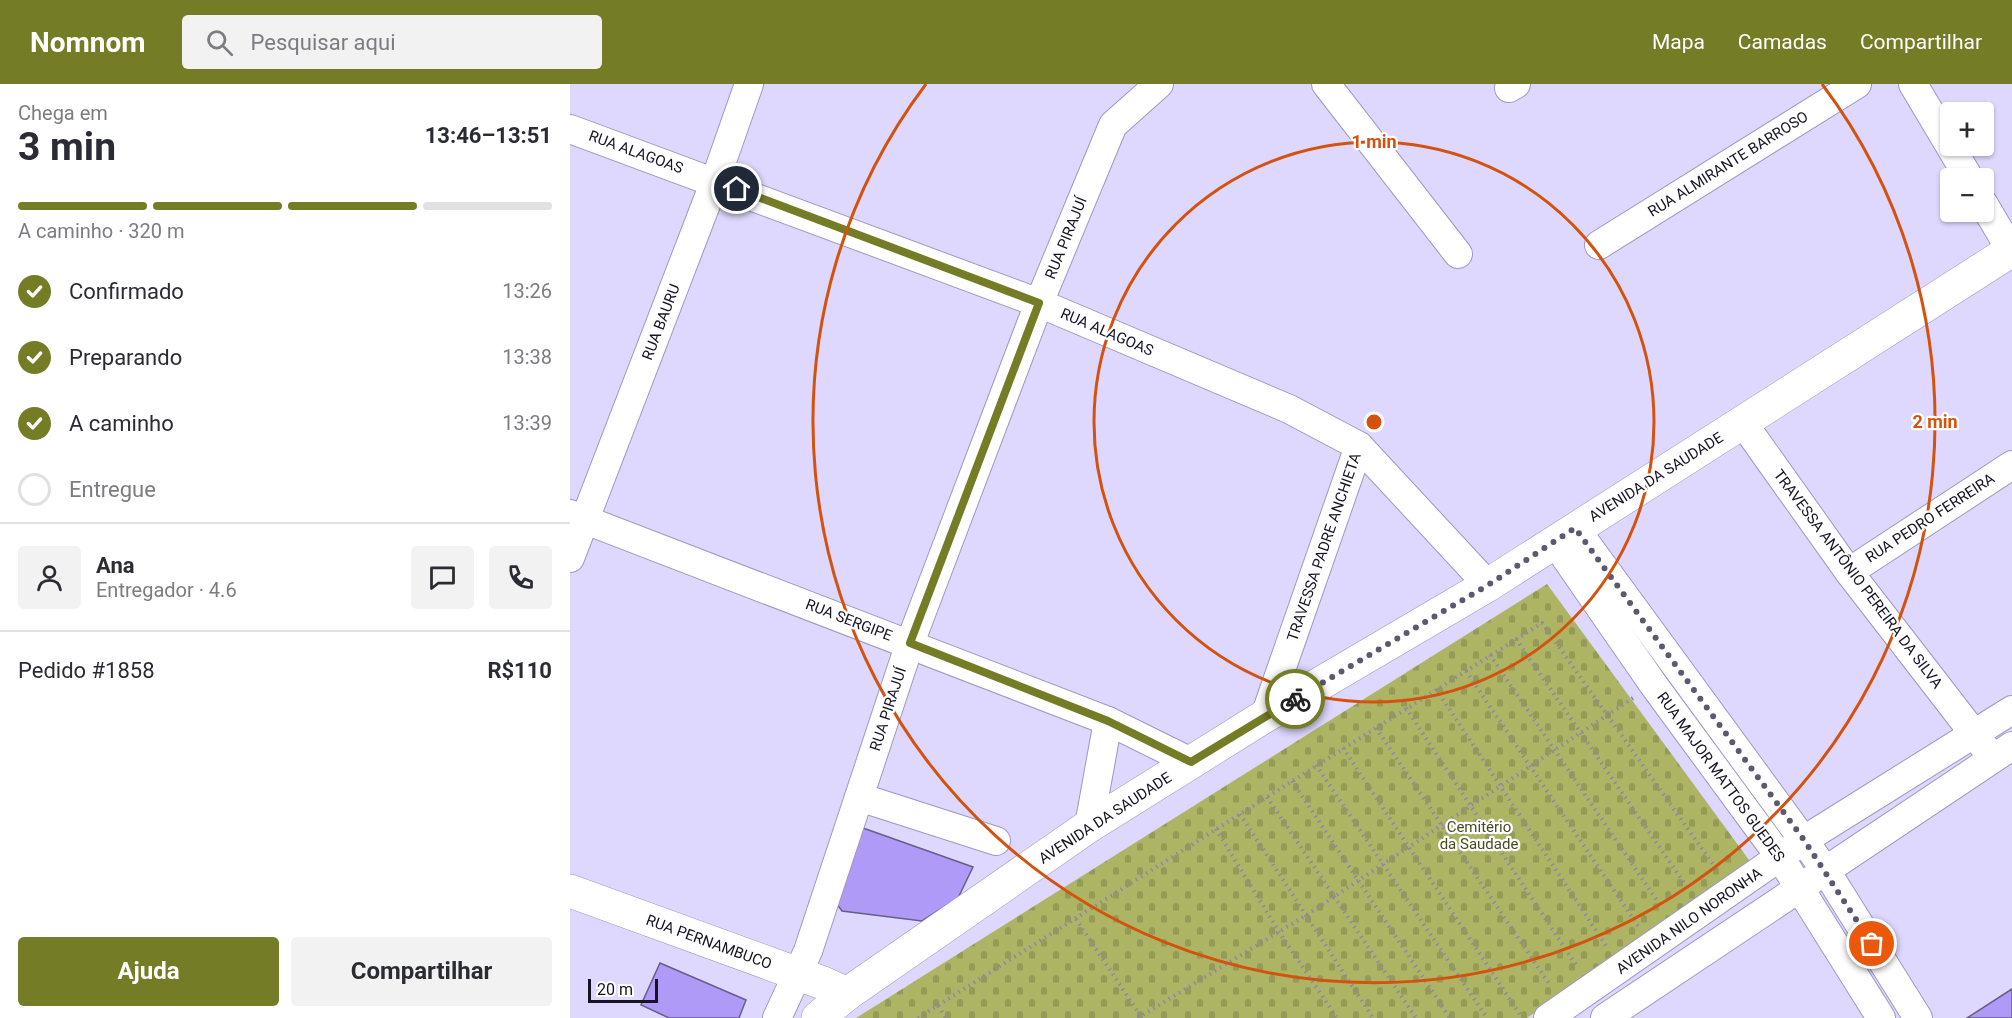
<!DOCTYPE html>
<html lang="pt">
<meta charset="utf-8">
<style>
body{margin:0;font-family:Roboto,sans-serif;background:#f2f2f3;color:#2b2b33;height:100vh;display:flex;flex-direction:column;font-size:22px;white-space:nowrap}
*{box-sizing:border-box;margin:0}
p{font-size:20px;color:#7c7c81}
.icon{flex:none;width:33px;height:33px;fill:none;stroke:currentColor;stroke-width:2;stroke-linecap:round;stroke-linejoin:round}
.map{position:relative;flex:1;overflow:hidden}
.side{display:flex;flex-direction:column;background:#fff;width:570px}
.side>*{flex:none}
.buttons{position:absolute;left:1370px;top:18px;display:grid;gap:12px}
.buttons a{display:grid;place-items:center;width:54px;height:54px;border-radius:6px;background:#fff;box-shadow:0 2px 4px #0004;font-size:30px}
.scale{position:absolute;left:18px;bottom:15px;width:70px;box-sizing:border-box;padding-left:6px;border:3px solid #171323;border-top:0;font-size:16px;line-height:21px;white-space:nowrap;color:#171323;-webkit-text-stroke:4px #fff;paint-order:stroke}
.pin{position:absolute;display:grid;place-items:center;width:51px;height:51px;color:#fff;margin:-26px;border:3px solid #fff;border-radius:50%;box-shadow:0 2px 6px #0007}
.courier{position:absolute;display:grid;place-items:center;width:60px;height:60px;margin:-30px;border:4px solid #757c26;border-radius:50%;background:#fff;color:#222;box-shadow:0 2px 8px #0007}
.headline em{font-style:normal;font-weight:700}
.headline div{display:flex;flex-direction:column-reverse}
.headline{display:flex;align-items:center;justify-content:space-between;height:102px;padding:0 18px}
h1{font-size:39px;font-weight:700;line-height:45px}
.bar{display:grid;grid-template-columns:repeat(4,1fr);gap:9px 6px;align-content:center;height:72px;padding:0 18px}
.bar i{height:8px;border-radius:4px;background:#e1e1e2}
.bar .selected{background:#757c26}
.bar p{grid-column:span 4}
.line{display:flex;align-items:center;gap:15px;padding:0 18px;border-top:2px solid #e1e1e2}
.line div{flex:1}
.round{display:grid;place-items:center;flex:none;width:63px;height:63px;border-radius:6px;background:#f2f2f3}
ol{padding:0 18px;list-style:none}
li{display:flex;align-items:center;gap:18px;height:66px}
li p{margin-inline-start:auto}
li .icon{padding:6px;border-radius:50%;background:#757c26;color:#fff;stroke-width:4}
li:last-child{color:#7c7c81}
li i{width:33px;height:33px;border:3px solid #e1e1e2;border-radius:50%}
.cta{display:flex;gap:12px;margin-top:auto;padding:12px 18px}
.cta a{flex:1;height:69px;border-radius:6px;background:#757c26;color:#fff;font-size:24px;font-weight:700;line-height:69px;text-align:center}
.cta a+a{background:#f2f2f3;color:#2b2b33}
header{display:flex;align-items:center;gap:36px;box-sizing:border-box;height:84px;padding:0 30px;background:#757c26;color:#fff}
header strong{font-size:28px}
nav{display:flex;gap:33px;margin-inline-start:auto;font-size:21px}
.search{width:420px;height:54px;background:#f2f2f3;display:flex;align-items:center;gap:15px;box-sizing:border-box;padding:0 21px;border-radius:6px;color:#7c7c81;font-size:22px}
main{display:flex;flex:1;min-height:0}
.map>svg:first-child{display:block}
.cemetery{fill:url(#cemetery-stones)}
.building{fill:#b09af8;stroke:#675e88;stroke-width:1.5}
.lines{fill:none;stroke-linecap:round;stroke-linejoin:round}
.minor-casing{stroke:#9f96c3;stroke-width:30}
.major-casing{stroke:#9f96c3;stroke-width:34}
.path{stroke:#8e88a6;stroke-width:4;stroke-dasharray:1.5 4.5;stroke-linecap:butt}
.minor{stroke:#fff;stroke-width:28}
.major{stroke:#fff;stroke-width:33}
.done{stroke:#5d5870;stroke-width:6;stroke-dasharray:0 10.8}
.route{stroke:#757c26;stroke-width:8}
.ring{fill:none;stroke:#d3520e;stroke-width:3}
.labels{text-anchor:middle;dominant-baseline:central;stroke-width:4.5;stroke-linejoin:round;paint-order:stroke}
.street-label{font-size:15px;fill:#171323;stroke:#fff}
.park-label{font-size:15px;fill:#484d20;stroke:#fff}
.centre{fill:#d3520e;stroke:#fff;stroke-width:3}
.ring-label{font-size:18px;text-anchor:middle;font-weight:bold;fill:#d3520e;stroke:#fff;stroke-width:4.5;stroke-linejoin:round;paint-order:stroke}
</style>
<header>
<strong>Nomnom</strong>
<div class="search"><svg class="icon" aria-label="search" viewBox="0 0 24 24"><circle cx="10" cy="10" r="6"/><path d="M15 15l6 6"/></svg>Pesquisar aqui</div>
<nav><a>Mapa</a><a>Camadas</a><a>Compartilhar</a></nav>
</header>
<main>
<section class="side">
<div class="headline"><div><h1>3 min</h1><p>Chega em</p></div><em>13:46–13:51</em></div>
<div class="bar"><i class="selected"></i><i class="selected"></i><i class="selected"></i><i></i><p>A caminho · 320 m</p></div>
<ol>
<li><svg class="icon" aria-label="check" viewBox="0 0 24 24"><path d="M5 12l5 5 9-10"/></svg>Confirmado<p>13:26</p></li>
<li><svg class="icon" aria-label="check" viewBox="0 0 24 24"><path d="M5 12l5 5 9-10"/></svg>Preparando<p>13:38</p></li>
<li><svg class="icon" aria-label="check" viewBox="0 0 24 24"><path d="M5 12l5 5 9-10"/></svg>A caminho<p>13:39</p></li>
<li><i></i>Entregue</li>
</ol>
<div class="line" style="height:108px"><a class="round"><svg class="icon" aria-label="person" viewBox="0 0 24 24"><circle cx="12" cy="8" r="4"/><path d="M4 21q1-7 8-7t8 7"/></svg></a><div><b>Ana</b><p>Entregador · 4.6</p></div><a class="round"><svg class="icon" aria-label="chat" viewBox="0 0 24 24"><path d="M4 5h16v11H9l-5 4z"/></svg></a><a class="round"><svg class="icon" aria-label="phone" viewBox="0 0 24 24"><path d="M5 4h4l2 5-3 2q2 4 5 5l2-3 5 2v4C11 20 4 13 5 4z"/></svg></a></div>
<div class="line" style="height:78px"><div>Pedido #1858</div><b>R$110</b></div>
<div class="cta"><a>Ajuda</a><a>Compartilhar</a></div>
</section>
<div class="map">
<svg width="1442" height="934" viewBox="0 0 1442 934">
<defs>
<pattern id="cemetery-stones" width="16" height="16" patternUnits="userSpaceOnUse" patternTransform="scale(1.5)"><rect width="16" height="16" fill="#adb565"/><path d="M2 7V4a2 2 0 0 1 4 0v3zM10 15v-3a2 2 0 0 1 4 0v3z" fill="#949b57"/></pattern>
</defs>
<rect width="100%" height="100%" fill="#dfd8fe"/>
<path class="cemetery" d="M 977,500 L 1182,780 L 957,934 L 286,934 Z"/>
<g class="building">
<path d="M 293,744 L 403,783 L 388,814 L 352,837 L 272,827 L 264,816 Z"/>
<path d="M 90,879 L 176,916 L 169,934 L 99,934 L 71,921 Z"/>
<path d="M 1442,905 L 1442,934 L 1397,934 Z"/>
</g>
<g class="lines">
<g class="minor-casing">
<g id="minor">
<path d="M 756,0 L 888,170"/>
<path d="M 1343,0 L 1399,94"/>
<path d="M 939,4 L 946,0"/>
<path d="M 0,45 L 469,219 L 719,325 L 789,362 L 918,501"/>
<path d="M 1413,119 L 1442,168"/>
<path d="M 1029,161 L 1287,0"/>
<path d="M 1173,339 L 1279,488 L 1415,664"/>
<path d="M 0,430 L 538,637 L 621,678"/>
<path d="M 1005,444 L 1256,787 L 1348,934"/>
<path d="M 984,457 L 1083,600 L 1210,773 L 1311,934"/>
<path d="M 0,474 L 145,97 L 179,0"/>
<path d="M 1279,488 L 1442,381"/>
<path d="M 695,632 L 789,362"/>
<path d="M 289,713 L 426,757"/>
<path d="M 519,742 L 538,637"/>
<path d="M 207,934 L 238,867 L 340,559 L 469,219 L 543,41 L 589,0"/>
<path d="M 978,934 L 1234,756 L 1442,626"/>
<path d="M 1035,934 L 1442,662"/>
</g>
</g>
<g class="major-casing">
<g id="major">
<path d="M 0,807 L 253,899 L 277,910"/>
<path d="M 248,934 L 277,910 L 519,742 L 695,632 L 918,501 L 1442,166"/>
</g>
</g>
<g class="path">
<path d="M 946,555 L 1119,806"/>
<path d="M 920,571 L 1092,824"/>
<path d="M 896,587 L 1068,842"/>
<path d="M 866,605 L 1037,863"/>
<path d="M 836,624 L 1008,884"/>
<path d="M 806,644 L 980,901"/>
<path d="M 773,664 L 951,932"/>
<path d="M 746,681 L 917,934"/>
<path d="M 722,697 L 880,934"/>
<path d="M 697,713 L 846,934"/>
<path d="M 670,730 L 803,934"/>
<path d="M 646,745 L 709,848 L 767,934"/>
<path d="M 506,835 L 572,934"/>
<path d="M 368,922 L 376,934"/>
<path d="M 348,934 L 972,539 L 1147,786"/>
<path d="M 568,934 L 735,832 L 1063,614"/>
</g>
<use href="#minor" class="minor"/>
<use href="#major" class="major"/>
</g>
<g class="lines">
<path class="done" d="M 725,615 L 918,501 L 1005,444 L 1234,756 L 1302,860"/>
<path class="route" d="M 167,105 L 469,219 L 340,559 L 538,637 L 621,678 L 725,615"/>
</g>
<g class="ring">
<circle cx="804" cy="338" r="280"/>
<path d="M1252 0A561 561 0 1 1 356 0"/>
</g>
<g class="labels">
<g class="street-label">
<text transform="translate(66 68) rotate(20)">RUA ALAGOAS</text>
<text transform="translate(1158 80) rotate(-32)">RUA ALMIRANTE BARROSO</text>
<text transform="translate(496 154) rotate(-68)">RUA PIRAJUÍ</text>
<text transform="translate(91 238) rotate(-69)">RUA BAURU</text>
<text transform="translate(537 248) rotate(23)">RUA ALAGOAS</text>
<text transform="translate(1086 393) rotate(-32)">AVENIDA DA SAUDADE</text>
<text transform="translate(1360 434) rotate(-33)">RUA PEDRO FERREIRA</text>
<text transform="translate(754 463) rotate(-71)">TRAVESSA PADRE ANCHIETA</text>
<text transform="translate(1288 495) rotate(53)">TRAVESSA ANTÔNIO PEREIRA DA SILVA</text>
<text transform="translate(279 536) rotate(21)">RUA SERGIPE</text>
<text transform="translate(318 625) rotate(-72)">RUA PIRAJUÍ</text>
<text transform="translate(1151 693) rotate(54)">RUA MAJOR MATTOS GUEDES</text>
<text transform="translate(535 734) rotate(-33)">AVENIDA DA SAUDADE</text>
<text transform="translate(1119 837) rotate(-35)">AVENIDA NILO NORONHA</text>
<text transform="translate(139 858) rotate(20)">RUA PERNAMBUCO</text>
</g>
<g class="park-label">
<text x="909" y="743">Cemitério<tspan x="909" dy="17">da Saudade</tspan></text>
</g>
</g>
<circle cx="804" cy="338" r="9" class="centre"/>
<g class="ring-label">
<text x="804" y="64">1 min</text>
<text x="1365" y="344">2 min</text>
</g>
</svg>
<div class="buttons">
<a>+</a>
<a>−</a>
</div>
<div class="scale">20 m</div>
<div class="pin" style="left:1302px;top:860px;background:#ea580c"><svg class="icon" aria-label="bag" viewBox="0 0 24 24"><path d="M5 8h14l-1 12H6zM9 8a3 3 0 0 1 6 0"/></svg></div>
<div class="pin" style="left:167px;top:105px;background:#1f2937"><svg class="icon" aria-label="home" viewBox="0 0 24 24"><path d="M3 11l9-7 9 7M6 9v11h12V9"/></svg></div>
<div class="courier" style="left:725px;top:615px"><svg class="icon" aria-label="bike" viewBox="0 0 24 24"><circle cx="6" cy="16" r="4"/><circle cx="18" cy="16" r="4"/><path d="M6 16l4-8h5l3 8M10 8l3 8H6M13 5h3"/></svg></div>
</div>
</main>
